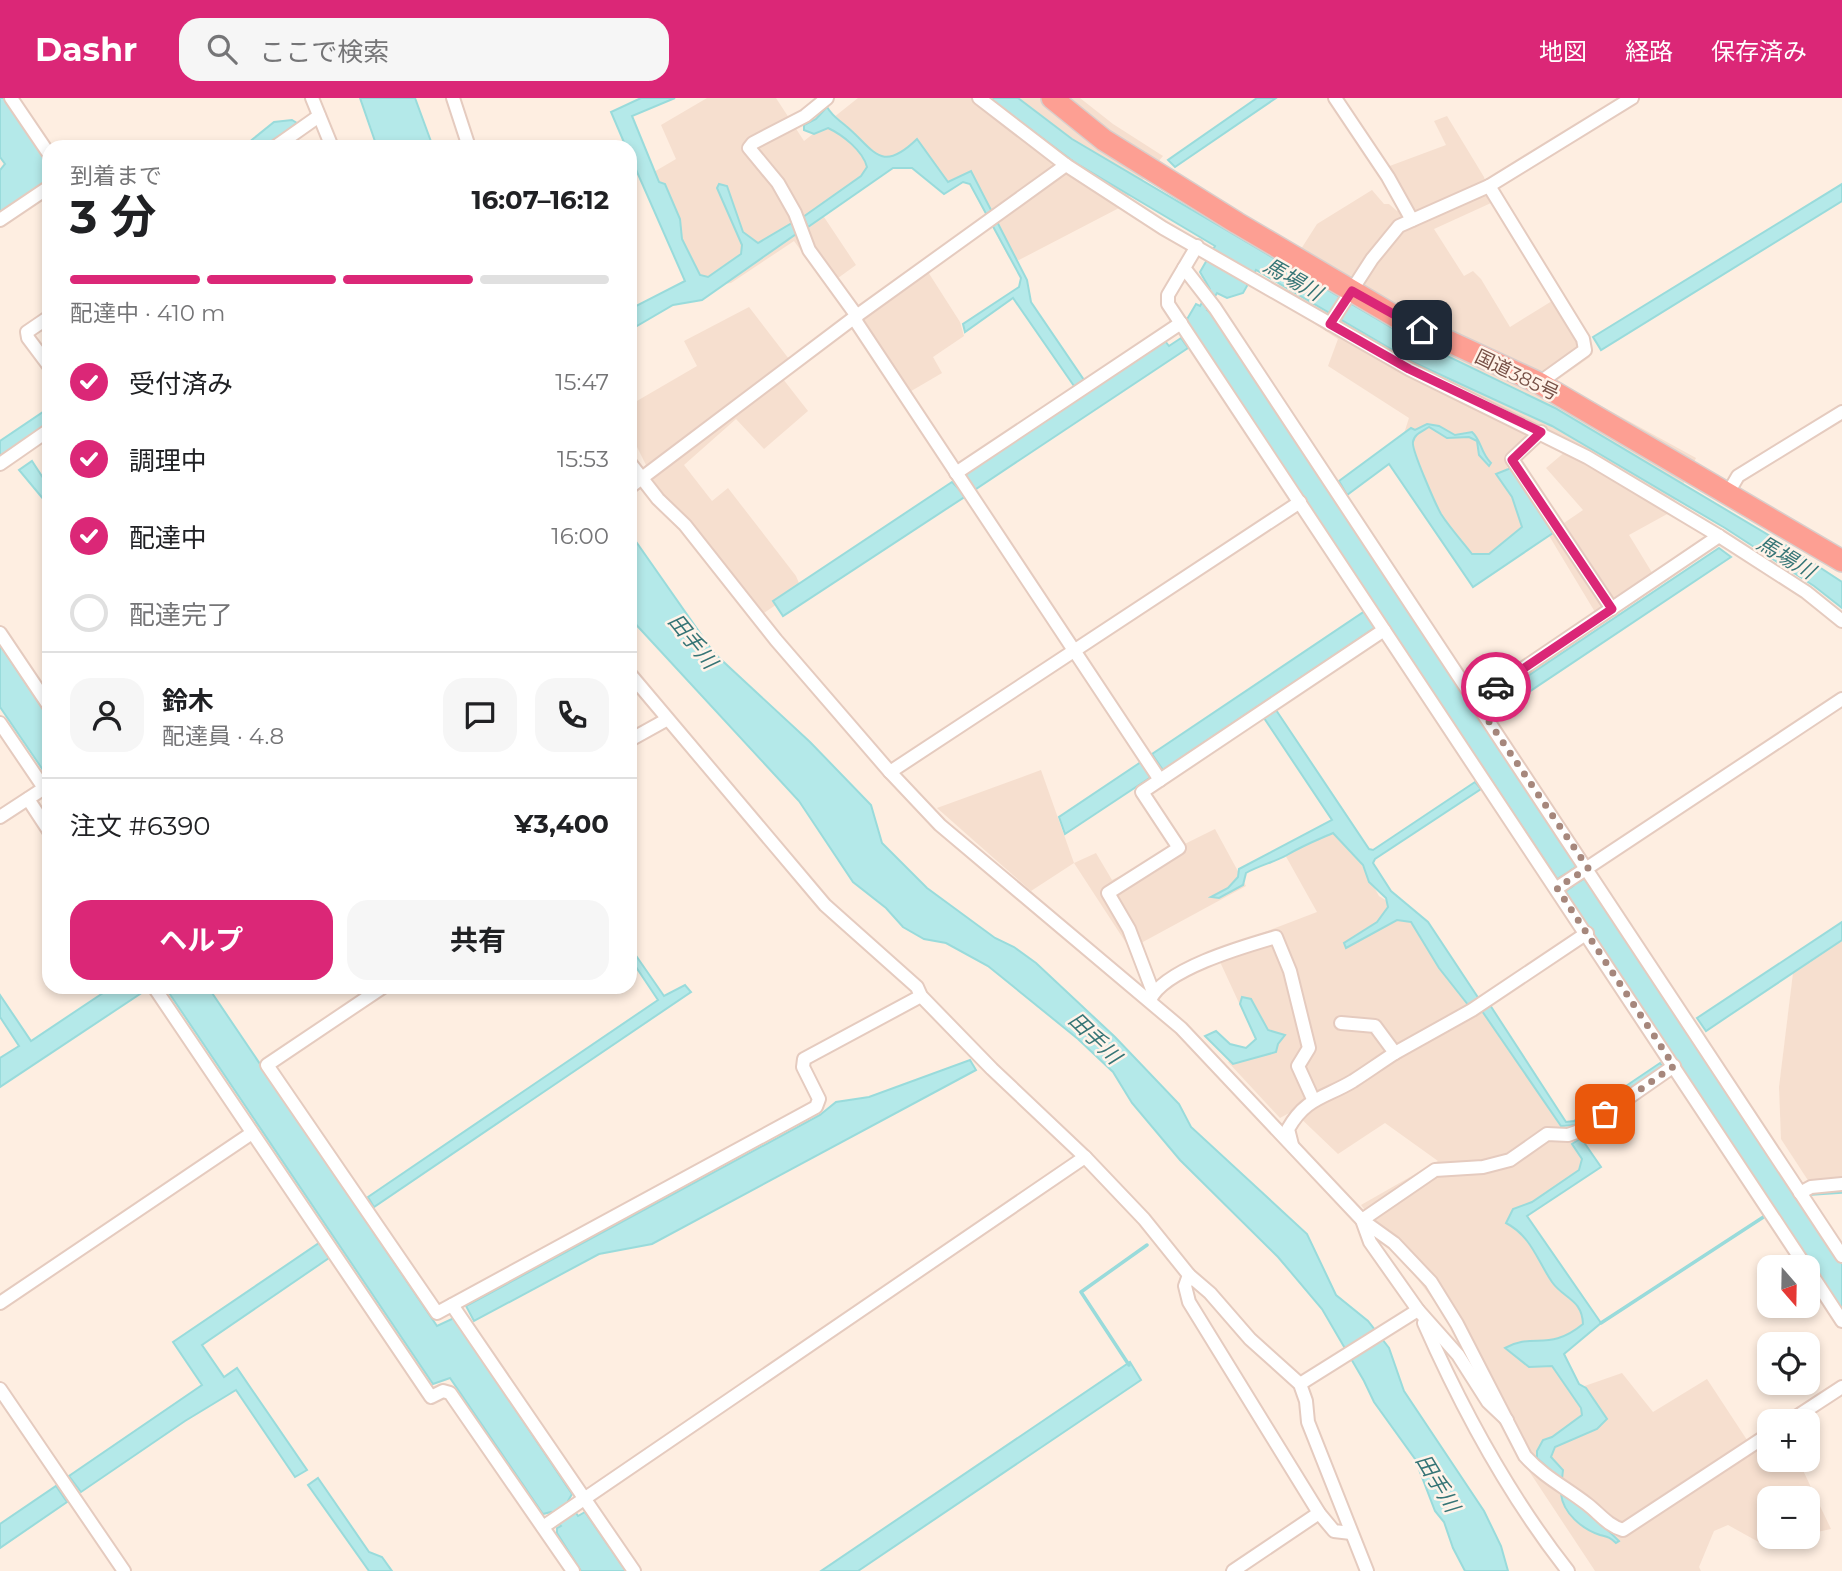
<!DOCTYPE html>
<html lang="ja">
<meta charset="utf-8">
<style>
body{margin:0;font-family:Montserrat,"Noto Sans JP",sans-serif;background:#f6f6f6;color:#202124;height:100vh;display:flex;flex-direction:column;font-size:26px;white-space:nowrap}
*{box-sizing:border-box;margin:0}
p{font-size:23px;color:#757577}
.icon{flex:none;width:38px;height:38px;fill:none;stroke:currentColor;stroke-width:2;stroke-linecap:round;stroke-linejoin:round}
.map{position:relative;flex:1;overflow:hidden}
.side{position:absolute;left:42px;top:42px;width:595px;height:854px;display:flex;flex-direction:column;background:#fff;border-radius:21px;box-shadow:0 4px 10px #0003}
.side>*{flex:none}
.needle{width:46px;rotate:160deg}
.tools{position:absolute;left:1757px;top:1157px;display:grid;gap:14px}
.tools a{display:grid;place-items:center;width:63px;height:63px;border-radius:14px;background:#fff;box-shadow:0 4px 10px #0003;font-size:35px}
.pin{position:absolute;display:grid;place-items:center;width:60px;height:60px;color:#fff;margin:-30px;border-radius:14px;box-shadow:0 4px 10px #0006}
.courier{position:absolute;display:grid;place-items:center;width:70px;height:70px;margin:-35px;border:5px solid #db2777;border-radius:50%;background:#fff;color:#222;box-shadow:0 2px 9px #0007}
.head em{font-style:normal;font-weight:700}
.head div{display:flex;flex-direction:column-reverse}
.head{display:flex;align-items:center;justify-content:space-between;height:119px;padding:0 28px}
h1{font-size:46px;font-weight:700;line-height:52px}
.bar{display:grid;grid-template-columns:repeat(4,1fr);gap:10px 7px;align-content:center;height:84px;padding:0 28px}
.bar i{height:9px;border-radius:5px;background:#e0e0e0}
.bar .selected{background:#db2777}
.bar p{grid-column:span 4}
.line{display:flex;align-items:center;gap:18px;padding:0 28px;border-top:2px solid #e0e0e0}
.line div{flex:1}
.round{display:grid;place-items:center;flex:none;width:74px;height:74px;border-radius:21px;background:#f6f6f6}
ol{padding:0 28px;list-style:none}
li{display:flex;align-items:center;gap:21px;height:77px}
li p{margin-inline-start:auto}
li .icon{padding:7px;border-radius:50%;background:#db2777;color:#fff;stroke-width:4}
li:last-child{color:#757577}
li i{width:38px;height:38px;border:4px solid #e0e0e0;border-radius:50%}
.action{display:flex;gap:14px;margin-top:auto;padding:14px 28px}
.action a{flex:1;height:80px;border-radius:21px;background:#db2777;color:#fff;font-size:28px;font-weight:700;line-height:80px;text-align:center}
.action a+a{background:#f6f6f6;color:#202124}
header{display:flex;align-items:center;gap:42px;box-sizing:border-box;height:98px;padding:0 35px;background:#db2777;color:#fff}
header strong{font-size:33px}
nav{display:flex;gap:38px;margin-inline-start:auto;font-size:24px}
.search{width:490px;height:63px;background:#f6f6f6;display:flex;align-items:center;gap:18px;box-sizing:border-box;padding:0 24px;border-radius:21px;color:#757577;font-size:26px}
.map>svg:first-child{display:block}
.residential{fill:#f6dfcf}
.water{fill:#b4e9e9;stroke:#99dbdb;stroke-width:2}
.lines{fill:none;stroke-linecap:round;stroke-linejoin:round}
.stream{stroke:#99dbdb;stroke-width:3.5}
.street-casing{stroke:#e5cbbf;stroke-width:16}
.highway-casing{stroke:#d9cecb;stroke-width:24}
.street{stroke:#fff;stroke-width:12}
.highway{stroke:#fd9f93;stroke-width:21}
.done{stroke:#a6877c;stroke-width:7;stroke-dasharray:0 12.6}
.route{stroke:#db2777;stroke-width:9}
.labels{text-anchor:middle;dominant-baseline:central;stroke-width:5;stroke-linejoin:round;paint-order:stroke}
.street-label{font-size:19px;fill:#775046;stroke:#fff3e9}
.water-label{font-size:21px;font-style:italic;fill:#367576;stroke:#fff3e9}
</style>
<header>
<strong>Dashr</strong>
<div class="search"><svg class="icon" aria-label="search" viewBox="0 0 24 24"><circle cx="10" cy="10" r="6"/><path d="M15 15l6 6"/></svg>ここで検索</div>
<nav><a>地図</a><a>経路</a><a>保存済み</a></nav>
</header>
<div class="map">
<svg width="1842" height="1473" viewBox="0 0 1842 1473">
<rect width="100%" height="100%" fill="#feeee1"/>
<g class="residential">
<path d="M 707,0 L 776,0 L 804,43 L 858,0 L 1080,0 L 1113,26 L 1163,58 L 1119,110 L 1019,162 L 1009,160 L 966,80 L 943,94 L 909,66 L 892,66 L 822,116 L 856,167 L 827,188 L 794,143 L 731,185 L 700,190 L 647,78 L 676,61 L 661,27 Z"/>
<path d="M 1447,18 L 1484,79 L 1491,105 L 1434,131 L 1464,178 L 1473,173 L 1481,181 L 1510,229 L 1552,203 L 1590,259 L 1556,283 L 1696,360 L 1669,415 L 1629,437 L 1659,486 L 1601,524 L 1548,436 L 1583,412 L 1546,370 L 1566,353 L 1542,340 L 1507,370 L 1539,431 L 1472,472 L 1397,357 L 1409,320 L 1328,268 L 1338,241 L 1271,198 L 1317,126 L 1372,92 L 1384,106 L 1389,106 L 1397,113 L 1401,108 L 1387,69 L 1446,47 L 1434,23 Z"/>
<path d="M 921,163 L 960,224 L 964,238 L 933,259 L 942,275 L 901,299 L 852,228 L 848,217 Z"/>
<path d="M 749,209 L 789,261 L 795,272 L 783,281 L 808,313 L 764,351 L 736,321 L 684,367 L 712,403 L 728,390 L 796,478 L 801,490 L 761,517 L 655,385 L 630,335 L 630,307 L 697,268 L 684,243 Z"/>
<path d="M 1041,672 L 1074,765 L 1096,755 L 1112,782 L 1215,731 L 1246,788 L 1130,851 L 1074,765 L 1031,793 L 937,710 Z"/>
<path d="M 1339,726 L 1379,798 L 1420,824 L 1468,904 L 1486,914 L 1591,1066 L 1520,1118 L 1589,1222 L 1557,1254 L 1576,1291 L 1622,1275 L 1653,1314 L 1707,1281 L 1749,1345 L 1769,1333 L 1769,1362 L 1798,1362 L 1831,1431 L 1808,1436 L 1808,1400 L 1769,1400 L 1769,1438 L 1798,1439 L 1764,1447 L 1728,1427 L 1714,1433 L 1699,1469 L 1701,1473 L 1595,1473 L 1519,1358 L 1450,1224 L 1361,1107 L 1438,1063 L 1385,1025 L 1338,1056 L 1293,1013 L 1280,1020 L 1228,964 L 1257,944 L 1215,853 L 1317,814 L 1284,755 Z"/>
<path d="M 1842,836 L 1842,1092 L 1815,1093 L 1781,1041 L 1779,989 L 1794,867 Z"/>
</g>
<g class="water">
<path d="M 0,0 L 6,0 L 49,65 L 49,83 L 0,117 L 0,72 L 5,66 L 0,59 Z"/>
<path d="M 360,0 L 415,0 L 433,49 L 377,49 Z"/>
<path d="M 641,0 L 675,0 L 632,18 L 659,84 L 665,86 L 680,121 L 682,141 L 700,177 L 708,179 L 741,156 L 742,147 L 717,90 L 719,86 L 727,88 L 743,134 L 758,145 L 792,125 L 796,136 L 702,202 L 673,207 L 630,232 L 630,211 L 685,183 L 630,58 L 630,49 L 626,49 L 611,14 Z"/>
<path d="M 989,0 L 1018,0 L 1072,41 L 1406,238 L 1555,310 L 1787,448 L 1842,484 L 1842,510 L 1814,488 L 1725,430 L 1598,355 L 1552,328 L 1415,265 L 1256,172 L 1243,195 L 1227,200 L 1217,195 L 1207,212 L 1212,216 L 1579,767 L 1571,772 L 1579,784 L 1587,779 L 1842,1166 L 1842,1214 L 1565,794 L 1573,788 L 1565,776 L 1557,781 L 1186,223 L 1196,206 L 1200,208 L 1210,191 L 1200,174 L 1215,148 L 1074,64 Z"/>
<path d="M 1257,0 L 1276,0 L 1175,69 L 1168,62 Z"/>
<path d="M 827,9 C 833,19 838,21 846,28 C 874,51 880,77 917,41 L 948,84 L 971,73 L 1027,182 L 1031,204 L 1084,282 L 1074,288 L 1013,200 L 965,234 L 963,226 L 1019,189 L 1021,180 L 970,86 L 963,84 L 944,96 L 912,70 L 893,70 L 808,129 L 803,119 L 861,78 L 867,69 C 863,53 843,37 828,30 L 814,36 L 804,32 L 804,27 L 816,21 Z"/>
<path d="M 292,22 L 297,25 L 265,49 L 243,49 L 274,24 Z"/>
<path d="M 1842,86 L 1842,103 L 1601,252 L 1593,239 Z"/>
<path d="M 1181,240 L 1188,250 L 973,393 L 964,375 L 1165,243 L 1169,248 Z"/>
<path d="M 49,310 L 49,325 L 0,359 L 0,343 Z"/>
<path d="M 1427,326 L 1439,328 L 1455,337 L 1472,334 C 1482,343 1480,354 1491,365 L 1489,368 L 1479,357 L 1477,343 L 1469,339 L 1447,340 L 1429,329 C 1423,333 1414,336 1413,344 C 1411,351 1436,407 1441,416 C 1450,430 1462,443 1472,456 L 1489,456 L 1522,429 L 1512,399 L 1496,376 L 1511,370 L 1553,435 L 1473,489 L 1389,366 L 1347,397 L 1339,383 L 1411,330 L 1415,332 Z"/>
<path d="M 32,363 L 49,389 L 49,408 L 19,372 Z"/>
<path d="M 952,384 L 966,398 L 783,518 L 773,503 Z"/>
<path d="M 630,435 L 714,555 L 810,644 L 871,707 L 882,745 L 927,790 L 995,840 L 1014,849 L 1036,865 L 1115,939 L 1179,1006 L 1191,1029 L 1307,1136 L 1336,1197 L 1368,1223 L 1389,1250 L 1404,1293 L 1484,1413 L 1501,1448 L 1508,1473 L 1465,1473 L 1453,1450 L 1444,1424 L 1435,1413 L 1415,1361 L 1374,1304 L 1364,1283 L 1322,1211 L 1278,1159 L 1180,1062 L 1132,1005 L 1113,974 L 1078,941 L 988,868 L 946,845 L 924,841 L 903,829 L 886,810 L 853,784 L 799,703 L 630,520 Z"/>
<path d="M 1719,450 L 1731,459 L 1493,618 L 1486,606 Z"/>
<path d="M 1365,513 L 1376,529 L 1163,672 L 1152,656 Z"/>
<path d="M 0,547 L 49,620 L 49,676 L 45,675 L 0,609 Z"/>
<path d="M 1276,612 L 1369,751 L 1373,752 L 1475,684 L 1481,691 L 1375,761 L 1373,765 L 1391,793 L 1428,824 L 1479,901 L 1469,908 L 1439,870 L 1411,824 L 1397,822 L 1346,850 L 1344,845 L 1377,824 L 1388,809 L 1386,800 L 1369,784 L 1363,767 L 1333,735 C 1317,742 1302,748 1287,757 C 1275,764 1260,767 1246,775 L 1243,787 L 1219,800 L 1211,799 L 1228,790 L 1238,779 L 1239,771 L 1332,722 L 1264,620 Z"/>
<path d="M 1141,664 L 1151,679 L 1065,736 L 1059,719 Z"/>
<path d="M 1842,824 L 1842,842 L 1706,933 L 1697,920 Z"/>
<path d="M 630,849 L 664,898 L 685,887 L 691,894 L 374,1109 L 368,1099 L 658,902 L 630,860 Z"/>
<path d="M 112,889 L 144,889 L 146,892 L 0,989 L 0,960 L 19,948 L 0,919 L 0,897 L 31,943 Z"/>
<path d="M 165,889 L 208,889 L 437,1228 L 454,1220 L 572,1396 L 568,1403 L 578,1418 L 585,1414 L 626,1473 L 581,1473 L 557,1435 L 557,1430 L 561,1428 L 551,1414 L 543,1416 L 450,1280 L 433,1286 Z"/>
<path d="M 1242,899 L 1251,901 L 1268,932 L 1285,937 L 1278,946 L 1276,954 L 1233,966 L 1205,938 L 1216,933 L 1230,946 L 1246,950 L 1256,941 L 1240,906 Z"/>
<path d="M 1490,907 L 1566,1024 L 1574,1023 L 1660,965 L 1663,969 L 1576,1027 L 1561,1028 L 1482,913 Z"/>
<path d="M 970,962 L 976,972 L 652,1146 L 599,1156 L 474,1223 L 466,1208 L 820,1017 L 836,1004 L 869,999 Z"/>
<path d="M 1581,1040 L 1601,1069 L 1527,1118 L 1601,1225 L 1564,1256 L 1579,1286 L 1586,1290 L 1607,1321 L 1597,1331 L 1555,1349 L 1551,1359 L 1563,1372 L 1562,1381 L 1559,1380 L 1537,1360 L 1537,1353 L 1543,1342 L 1552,1339 L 1582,1317 L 1581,1310 L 1552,1268 L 1529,1269 L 1505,1250 C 1534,1234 1549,1254 1583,1226 C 1582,1201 1564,1201 1552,1184 C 1537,1162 1531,1138 1506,1125 L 1513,1111 L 1532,1104 L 1579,1072 L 1582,1061 L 1572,1046 Z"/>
<path d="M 319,1145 L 329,1160 L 202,1247 L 224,1279 L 237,1270 L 307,1372 L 295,1379 L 236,1292 L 185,1323 L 81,1394 L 69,1378 L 202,1287 L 173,1244 Z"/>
<path d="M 1130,1264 L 1141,1282 L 858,1473 L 821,1473 Z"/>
<path d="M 318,1380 L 369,1454 L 382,1459 L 392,1473 L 369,1473 L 308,1387 Z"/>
<path d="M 56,1388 L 67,1404 L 0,1450 L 0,1426 Z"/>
<path d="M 1561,1396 L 1590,1415 L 1619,1443 L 1616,1445 C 1610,1439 1608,1439 1600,1437 C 1582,1431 1563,1415 1561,1396 Z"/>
</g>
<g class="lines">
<g class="stream">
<path d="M 1812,1096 L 1842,1094"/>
<path d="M 1601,1225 L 1765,1118"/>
<path d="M 1129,1267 L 1081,1194 L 1147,1147"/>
</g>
<g class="street-casing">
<g id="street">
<path d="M 11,0 L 49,56"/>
<path d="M 312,0 L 332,49"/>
<path d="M 453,0 L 469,49"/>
<path d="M 827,0 L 805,18 L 753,45 L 749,50 L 778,85 L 795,115 L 809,152 L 854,214 L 857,225 L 1160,682"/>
<path d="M 979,0 L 1066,67 L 1163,130 L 1409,271 L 1587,359 L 1719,438 L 1806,494 L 1842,523"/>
<path d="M 1335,0 L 1388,79 L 1412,122"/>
<path d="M 275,49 L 319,18"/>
<path d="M 1489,88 L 1583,241 L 1585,252 L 1539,285"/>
<path d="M 0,122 L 49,89"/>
<path d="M 1197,148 L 1168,197 L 1168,206 L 1806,1169"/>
<path d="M 1184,170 L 1215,210 L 1842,1158"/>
<path d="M 49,219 L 27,234 L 28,240 L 49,268"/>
<path d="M 1330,226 L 1372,161 L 1399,128 L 1489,88 L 1632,0"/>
<path d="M 1541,334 L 1512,361 L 1612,511"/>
<path d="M 630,365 L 658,401 L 685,427 L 776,542 L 890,674 L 940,727 L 1181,930 L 1362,1122 L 1370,1144 L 1418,1212 L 1458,1257 L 1488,1304 L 1507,1322"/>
<path d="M 0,366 L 49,332"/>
<path d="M 956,375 L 1181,225"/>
<path d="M 630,389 L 855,219 L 1066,67"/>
<path d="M 1728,395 L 1738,378 L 1842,314"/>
<path d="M 0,535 L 49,608"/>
<path d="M 630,576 L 825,807 L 917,889 L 921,898 L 992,971 L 1085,1059 L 1144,1121 L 1189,1177 L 1210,1195 L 1250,1241 L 1300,1286 L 1306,1303 L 1308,1324 L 1367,1473"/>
<path d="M 1475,603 L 1719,438"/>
<path d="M 0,625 L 44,690"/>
<path d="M 630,642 L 666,622"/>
<path d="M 890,674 L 1300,404"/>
<path d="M 28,701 L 49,733"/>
<path d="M 0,719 L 49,687"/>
<path d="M 1557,790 L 1842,601"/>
<path d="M 154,889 L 431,1299 L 443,1293 L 450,1295 L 573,1473"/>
<path d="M 383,889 L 267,967 L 437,1215 L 816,1009 L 819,1001 L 803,969 L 804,961 L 921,898"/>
<path d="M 1153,894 L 1129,831 L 1108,795 L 1179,750 L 1142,694 L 1384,532"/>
<path d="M 1150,902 C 1164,871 1245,848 1276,839 L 1290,873 L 1309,950 L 1298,968 L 1313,1001"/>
<path d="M 1395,955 L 1472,912 L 1587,835"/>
<path d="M 1674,968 L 1582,1032 L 1568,1037 L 1547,1036 L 1510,1062 L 1483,1069 L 1435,1072 L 1362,1122 L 1394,1145 L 1431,1184 L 1457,1226 L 1525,1358 C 1544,1379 1565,1389 1587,1406 C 1600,1416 1607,1427 1623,1432 L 1769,1336"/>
<path d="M 1292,1047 L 1288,1031 C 1306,999 1325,1000 1353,983 C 1367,974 1381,964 1395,955 L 1375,928 L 1341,925"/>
<path d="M 1800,1095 L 1811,1089 L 1842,1086"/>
<path d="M 1808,1171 L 1842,1223"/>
<path d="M 1189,1177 L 1185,1188 L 1189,1204 L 1319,1415 L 1334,1433 L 1351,1435"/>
<path d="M 0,1205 L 252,1035"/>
<path d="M 452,1207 L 634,1473"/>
<path d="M 1424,1225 C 1462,1311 1509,1398 1568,1473"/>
<path d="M 1300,1286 L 1418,1212"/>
<path d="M 0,1291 L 124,1473"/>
<path d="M 1790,1323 L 1842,1289"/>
<path d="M 543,1429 L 1085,1059"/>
<path d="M 1233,1473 L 1319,1415"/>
</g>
</g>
<g class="highway-casing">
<path id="highway" d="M 1052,0 L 1104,42 L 1237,125 L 1398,220 L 1539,285 L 1842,463"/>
</g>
<use href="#street" class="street"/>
<use href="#highway" class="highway"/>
</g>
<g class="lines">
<path class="done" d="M 1496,589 L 1475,603 L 1588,770 L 1557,790 L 1674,968 L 1605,1016"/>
<path class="route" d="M 1422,232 L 1352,193 L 1330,226 L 1409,271 L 1541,334 L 1512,362 L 1612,511 L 1496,589"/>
</g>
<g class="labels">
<g class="street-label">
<text transform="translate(1517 277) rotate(26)">国道385号</text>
</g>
<g class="water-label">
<text transform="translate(1293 181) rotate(30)">馬場川</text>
<text transform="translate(1786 459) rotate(31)">馬場川</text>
<text transform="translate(693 543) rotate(51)">田手川</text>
<text transform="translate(1095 940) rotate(44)">田手川</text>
<text transform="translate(1438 1385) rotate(59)">田手川</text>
</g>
</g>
</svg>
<div class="tools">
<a><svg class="needle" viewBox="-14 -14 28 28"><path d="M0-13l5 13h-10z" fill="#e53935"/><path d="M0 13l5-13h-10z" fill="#757577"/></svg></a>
<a><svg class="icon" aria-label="locate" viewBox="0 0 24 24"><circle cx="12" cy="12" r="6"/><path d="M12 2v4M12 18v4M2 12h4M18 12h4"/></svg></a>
<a>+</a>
<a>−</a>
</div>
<div class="pin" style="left:1605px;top:1016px;background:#ea580c"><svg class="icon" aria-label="bag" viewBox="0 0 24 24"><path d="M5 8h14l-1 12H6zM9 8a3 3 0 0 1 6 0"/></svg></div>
<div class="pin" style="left:1422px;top:232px;background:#1f2937"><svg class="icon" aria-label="home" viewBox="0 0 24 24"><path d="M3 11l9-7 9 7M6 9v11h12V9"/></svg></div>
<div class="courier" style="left:1496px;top:589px"><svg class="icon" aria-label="car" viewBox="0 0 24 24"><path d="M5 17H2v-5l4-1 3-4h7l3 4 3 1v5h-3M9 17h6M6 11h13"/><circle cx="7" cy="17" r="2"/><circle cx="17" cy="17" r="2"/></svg></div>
<section class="side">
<div class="head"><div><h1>3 分</h1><p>到着まで</p></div><em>16:07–16:12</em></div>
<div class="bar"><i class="selected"></i><i class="selected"></i><i class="selected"></i><i></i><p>配達中 · 410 m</p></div>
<ol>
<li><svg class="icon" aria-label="check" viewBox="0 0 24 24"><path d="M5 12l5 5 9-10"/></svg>受付済み<p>15:47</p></li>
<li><svg class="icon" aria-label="check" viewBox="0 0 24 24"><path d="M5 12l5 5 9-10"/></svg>調理中<p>15:53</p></li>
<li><svg class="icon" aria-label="check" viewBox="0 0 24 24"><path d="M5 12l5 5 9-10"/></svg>配達中<p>16:00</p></li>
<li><i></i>配達完了</li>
</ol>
<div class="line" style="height:126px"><a class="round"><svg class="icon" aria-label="person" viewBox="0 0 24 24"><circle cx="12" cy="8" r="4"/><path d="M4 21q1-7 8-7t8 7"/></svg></a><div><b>鈴木</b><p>配達員 · 4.8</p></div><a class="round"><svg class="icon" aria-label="chat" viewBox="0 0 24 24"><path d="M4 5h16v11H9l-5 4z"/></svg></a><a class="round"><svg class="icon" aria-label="phone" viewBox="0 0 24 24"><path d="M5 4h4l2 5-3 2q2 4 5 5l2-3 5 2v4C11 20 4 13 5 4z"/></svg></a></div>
<div class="line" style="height:91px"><div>注文 #6390</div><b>¥3,400</b></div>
<div class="action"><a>ヘルプ</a><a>共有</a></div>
</section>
</div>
